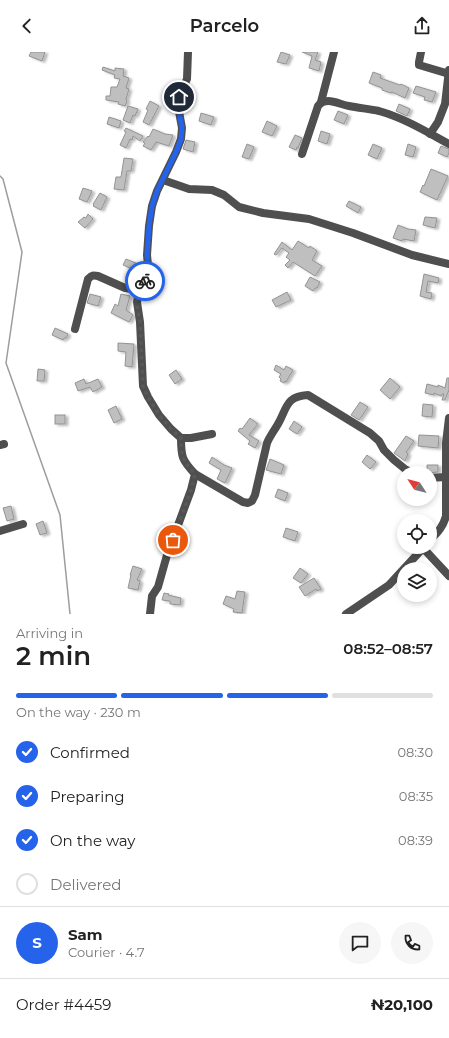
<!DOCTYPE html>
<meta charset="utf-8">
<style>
body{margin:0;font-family:Montserrat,sans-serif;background:#f6f6f6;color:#222;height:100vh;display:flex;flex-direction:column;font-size:15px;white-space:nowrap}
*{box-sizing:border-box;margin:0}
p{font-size:13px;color:#767676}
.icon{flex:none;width:22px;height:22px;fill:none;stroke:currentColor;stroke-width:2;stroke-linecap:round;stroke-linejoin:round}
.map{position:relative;height:562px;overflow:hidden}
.sheet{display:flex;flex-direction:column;background:#fff;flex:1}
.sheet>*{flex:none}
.needle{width:26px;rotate:306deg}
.controls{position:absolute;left:397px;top:414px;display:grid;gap:8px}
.controls a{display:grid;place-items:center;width:40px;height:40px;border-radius:50%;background:#fff;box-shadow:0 2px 6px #0003;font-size:20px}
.pin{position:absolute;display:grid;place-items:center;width:34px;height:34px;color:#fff;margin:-17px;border:2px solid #fff;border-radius:50%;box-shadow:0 1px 4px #0007}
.courier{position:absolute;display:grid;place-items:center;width:40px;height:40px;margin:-20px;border:3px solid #2563eb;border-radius:50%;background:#fff;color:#222;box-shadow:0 1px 5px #0007}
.summary em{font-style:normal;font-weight:600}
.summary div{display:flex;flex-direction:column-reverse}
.summary{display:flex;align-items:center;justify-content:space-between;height:68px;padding:0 16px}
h1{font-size:26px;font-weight:600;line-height:30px}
.bar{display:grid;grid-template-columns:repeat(4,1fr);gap:6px 4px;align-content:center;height:48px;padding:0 16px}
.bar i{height:5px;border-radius:3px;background:#e0e0e0}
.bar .current{background:#2563eb}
.bar p{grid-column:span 4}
.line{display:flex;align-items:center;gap:10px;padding:0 16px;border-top:1px solid #e0e0e0}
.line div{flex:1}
.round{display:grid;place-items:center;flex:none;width:42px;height:42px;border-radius:21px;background:#f6f6f6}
ol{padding:0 16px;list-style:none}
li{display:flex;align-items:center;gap:12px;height:44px}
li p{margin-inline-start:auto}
li .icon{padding:4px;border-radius:50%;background:#2563eb;color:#fff;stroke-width:4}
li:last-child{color:#767676}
li i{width:22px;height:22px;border:2px solid #e0e0e0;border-radius:50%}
header{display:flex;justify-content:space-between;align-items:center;height:52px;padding:0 16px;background:#fff;font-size:18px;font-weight:600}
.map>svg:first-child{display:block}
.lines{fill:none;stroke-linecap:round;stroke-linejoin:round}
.stream{stroke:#9d9d9d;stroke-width:1.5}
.building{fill:#bfbfbf;stroke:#939393;filter:url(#shadow)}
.minor{stroke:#4f4f4f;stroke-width:8}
.done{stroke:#595959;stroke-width:4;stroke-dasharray:0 7.2}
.route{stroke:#2563eb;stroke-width:5}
</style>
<header><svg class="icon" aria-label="back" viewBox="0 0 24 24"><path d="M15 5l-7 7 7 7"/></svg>Parcelo<svg class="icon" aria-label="share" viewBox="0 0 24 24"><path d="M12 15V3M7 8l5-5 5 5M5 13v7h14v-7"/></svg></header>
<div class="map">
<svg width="449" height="562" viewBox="0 0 449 562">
<defs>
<filter id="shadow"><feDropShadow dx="3" dy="1.5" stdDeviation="1" flood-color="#0004"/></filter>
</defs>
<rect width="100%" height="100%" fill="#fff"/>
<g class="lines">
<path class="stream" d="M 0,124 L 3,127 L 22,200 L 6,311 L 60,463 L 70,562"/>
</g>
<g class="building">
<path d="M 31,0 L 45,0 L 42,9 L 29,4 Z"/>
<path d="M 281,0 L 290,3 L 286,12 L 277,10 Z"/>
<path d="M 302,0 L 318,0 L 315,8 L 321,10 L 319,19 L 309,16 L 312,4 Z"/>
<path d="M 103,15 L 115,19 L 115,16 L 124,17 L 123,24 L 129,26 L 126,36 L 129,37 L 126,47 L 127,49 L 125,54 L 118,52 L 119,50 L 106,48 L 106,44 L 110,44 L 111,35 L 117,35 L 120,27 L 114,26 L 115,23 L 102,18 Z"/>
<path d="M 373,20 L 381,23 L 380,26 L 400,33 L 401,32 L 409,36 L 405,46 L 392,40 L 391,41 L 382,38 L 382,36 L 369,31 Z"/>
<path d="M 416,34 L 436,40 L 432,50 L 424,48 L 425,45 L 413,41 Z"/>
<path d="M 150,49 L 159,54 L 149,73 L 143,70 L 148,58 L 146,57 Z"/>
<path d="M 399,52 L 410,57 L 407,64 L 396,59 Z"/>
<path d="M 128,54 L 138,57 L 135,64 L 133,63 L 130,71 L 123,68 Z"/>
<path d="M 338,59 L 348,63 L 344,72 L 334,68 Z"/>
<path d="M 201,61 L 214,65 L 211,73 L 199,69 Z"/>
<path d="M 109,65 L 121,69 L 119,76 L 107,72 Z"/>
<path d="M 267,69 L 277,74 L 272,84 L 262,80 Z"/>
<path d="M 126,76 L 143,84 L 140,89 L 133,84 L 132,88 L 130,87 L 126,96 L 120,93 L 126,80 L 124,79 Z"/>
<path d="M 153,77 L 165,82 L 173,83 L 169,94 L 156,90 L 151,98 L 143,94 L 145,91 L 143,90 L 148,84 L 149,85 Z"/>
<path d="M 321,79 L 330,82 L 327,92 L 318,89 Z"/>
<path d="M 295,83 L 302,86 L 298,96 L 297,95 L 296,98 L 289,95 Z"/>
<path d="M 186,88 L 195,90 L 193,100 L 183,97 Z"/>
<path d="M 247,92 L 254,95 L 249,107 L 242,105 Z"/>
<path d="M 373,92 L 382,96 L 377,107 L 368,103 Z"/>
<path d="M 408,92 L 416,95 L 413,105 L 405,103 Z"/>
<path d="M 441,94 L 449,97 L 449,101 L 447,105 L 438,101 Z"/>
<path d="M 124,106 L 133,107 L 131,119 L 127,119 L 124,138 L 114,137 L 116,125 L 121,125 Z"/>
<path d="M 431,117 L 448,124 L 437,148 L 420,140 L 423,133 L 424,134 Z"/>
<path d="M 83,136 L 92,139 L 87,150 L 79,147 Z"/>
<path d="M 100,141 L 107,145 L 101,158 L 93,154 L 94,153 L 93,152 Z"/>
<path d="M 349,149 L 361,155 L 358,161 L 346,154 Z"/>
<path d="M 88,162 L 93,167 L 85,176 L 78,170 L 84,165 L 86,166 Z"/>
<path d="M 425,165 L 437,166 L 435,176 L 423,173 Z"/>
<path d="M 398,173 L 408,177 L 416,178 L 414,189 L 403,187 L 402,189 L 393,186 Z"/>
<path d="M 298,189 L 309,196 L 310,194 L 317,199 L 312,208 L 322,214 L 315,224 L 293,210 L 288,216 L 285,213 L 290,208 L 286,205 L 289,201 L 282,196 L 276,203 L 274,202 L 282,190 L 292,198 Z"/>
<path d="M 126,207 L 138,212 L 135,218 L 123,213 Z"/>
<path d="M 424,222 L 439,226 L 438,231 L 428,229 L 426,240 L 432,241 L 431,247 L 420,244 Z"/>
<path d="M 310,225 L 320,230 L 317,236 L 315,236 L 313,239 L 305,234 Z"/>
<path d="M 287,240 L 291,248 L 276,255 L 272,248 Z"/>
<path d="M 90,242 L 101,245 L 98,254 L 87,251 Z"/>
<path d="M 121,242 L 130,244 L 126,258 L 133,263 L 129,270 L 111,261 L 115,252 L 118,254 Z"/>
<path d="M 55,276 L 68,282 L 66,286 L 64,286 L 63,288 L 52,283 Z"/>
<path d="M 118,291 L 134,292 L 132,315 L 125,314 L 126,300 L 118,299 Z"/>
<path d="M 276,313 L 284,318 L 286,314 L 293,318 L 286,330 L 285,329 L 284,331 L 280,329 L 281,327 L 279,325 L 281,322 L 274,318 Z"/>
<path d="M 38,317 L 45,318 L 44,329 L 37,329 Z"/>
<path d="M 176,318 L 182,327 L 175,332 L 169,323 Z"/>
<path d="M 390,326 L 400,335 L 390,347 L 380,338 Z"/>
<path d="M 447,326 L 449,326 L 449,338 L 445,348 L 442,348 L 444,342 L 442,342 L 441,344 L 434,341 L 434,343 L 425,341 L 427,332 L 438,335 L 438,333 L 445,336 Z"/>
<path d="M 84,327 L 86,332 L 98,327 L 102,335 L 93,340 L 90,335 L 78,339 L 75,331 Z"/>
<path d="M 360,350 L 368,355 L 359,368 L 351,363 Z"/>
<path d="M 423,352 L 433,353 L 432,365 L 422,364 Z"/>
<path d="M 116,354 L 122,367 L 114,371 L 108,358 Z"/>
<rect x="55" y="363" width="10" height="9"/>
<path d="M 250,366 L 258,372 L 249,383 L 259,389 L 255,396 L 248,392 L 250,389 L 238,379 L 240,376 L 242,377 Z"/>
<path d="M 294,369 L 302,375 L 297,382 L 289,377 Z"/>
<path d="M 419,383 L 439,384 L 438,396 L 418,394 Z"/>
<path d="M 406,384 L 414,389 L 406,400 L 408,402 L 405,409 L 394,401 Z"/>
<path d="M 367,403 L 376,410 L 370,417 L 362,410 Z"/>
<path d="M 212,405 L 224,413 L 232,416 L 225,431 L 217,427 L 221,418 L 209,411 Z"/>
<path d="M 270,407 L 284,413 L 281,422 L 266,418 Z"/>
<path d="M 427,413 L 438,413 L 438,420 L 427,421 Z"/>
<path d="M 278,437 L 288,441 L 285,449 L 275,445 Z"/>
<path d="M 11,454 L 14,467 L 7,469 L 3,456 Z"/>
<path d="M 43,469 L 47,481 L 40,483 L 36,472 Z"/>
<path d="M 286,476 L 298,480 L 295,489 L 283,485 Z"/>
<path d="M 133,514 L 142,517 L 137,528 L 140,529 L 138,538 L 128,536 L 131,523 L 130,523 Z"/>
<path d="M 300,516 L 308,522 L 301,531 L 293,526 Z"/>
<path d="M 314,526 L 321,537 L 317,539 L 316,537 L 305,544 L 299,535 Z"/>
<path d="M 237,539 L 245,540 L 242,561 L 233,560 L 234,557 L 223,552 L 226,544 L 235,547 Z"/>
<path d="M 164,541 L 169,542 L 168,543 L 181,546 L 180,553 L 170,552 L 170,549 L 162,548 Z"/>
</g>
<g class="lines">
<g class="minor">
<path d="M 421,0 L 419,10 L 419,13 L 449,22"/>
<path d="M 321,50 L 334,0"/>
<path d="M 430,82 L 438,70 L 445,52 L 449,18"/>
<path d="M 302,102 L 318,54 C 326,44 338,52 349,54 C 359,56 370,57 379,59 C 404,66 427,80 449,92"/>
<path d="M 163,128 L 189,137 L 212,138 L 224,143 L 239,155 L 263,161 L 309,167 L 353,181 L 412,203 L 449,212"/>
<path d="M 75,277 L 88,227 C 92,223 93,223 98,224 L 125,236 L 139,238"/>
<path d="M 181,386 L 191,386 L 212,382"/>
<path d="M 0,393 L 4,392"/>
<path d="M 195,422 L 243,450 L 248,451 L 252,449 L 255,443 L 267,391 C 270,384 274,379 278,372 C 287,356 286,344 308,343 L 370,381 L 379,389 L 384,398 L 394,408 L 405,417 L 413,421"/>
<path d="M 430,426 L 445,425"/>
<path d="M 0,479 L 23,472"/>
<path d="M 430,488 C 438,480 443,475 446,464 L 446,391 L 449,366"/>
<path d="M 423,496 L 449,524"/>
<path d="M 150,562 L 152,544 L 158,535 L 167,503 L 191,438 L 195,422 C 182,408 181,405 181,386 L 171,377 L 159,363 L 148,345 L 143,334 L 140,270 L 137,250 L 140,235 L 149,224 L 147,203 L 149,174 L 152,154 L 157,139 L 176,100 L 181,87 L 182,76 L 178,54 L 179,45 L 187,27 L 188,0"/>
<path d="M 346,562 L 389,533 L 424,495"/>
</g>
</g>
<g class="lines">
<path class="done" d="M 145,229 L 140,235 L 136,250 L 140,270 L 143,334 L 148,345 L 159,363 L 171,377 L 181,386 C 181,405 182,408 195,422 L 191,438 L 173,488"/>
<path class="route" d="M 145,229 L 149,224 L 147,203 L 149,174 L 152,154 L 157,139 L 176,100 L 181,87 L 182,76 L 178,54 L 179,45"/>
</g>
</svg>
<div class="controls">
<a><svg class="needle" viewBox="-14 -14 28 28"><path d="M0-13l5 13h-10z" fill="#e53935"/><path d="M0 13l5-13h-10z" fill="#767676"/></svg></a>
<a><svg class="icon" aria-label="locate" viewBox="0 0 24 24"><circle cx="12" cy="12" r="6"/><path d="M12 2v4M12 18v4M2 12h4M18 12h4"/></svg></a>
<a><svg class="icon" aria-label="layers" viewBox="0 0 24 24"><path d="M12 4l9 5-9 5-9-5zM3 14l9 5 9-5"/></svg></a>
</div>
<div class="pin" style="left:173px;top:488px;background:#ea580c"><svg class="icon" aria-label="bag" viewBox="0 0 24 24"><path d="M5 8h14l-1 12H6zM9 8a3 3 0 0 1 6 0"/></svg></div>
<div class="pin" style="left:179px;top:45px;background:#1f2937"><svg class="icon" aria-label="home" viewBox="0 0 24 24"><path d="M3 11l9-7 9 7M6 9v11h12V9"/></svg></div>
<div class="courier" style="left:145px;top:229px"><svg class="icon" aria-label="bike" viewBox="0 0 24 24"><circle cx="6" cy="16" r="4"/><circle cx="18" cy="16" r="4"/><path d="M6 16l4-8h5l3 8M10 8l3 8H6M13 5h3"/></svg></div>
</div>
<section class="sheet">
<div class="summary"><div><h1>2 min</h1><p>Arriving in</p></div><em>08:52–08:57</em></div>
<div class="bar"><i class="current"></i><i class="current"></i><i class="current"></i><i></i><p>On the way · 230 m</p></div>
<ol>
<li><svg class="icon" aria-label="check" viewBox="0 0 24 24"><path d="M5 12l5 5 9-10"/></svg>Confirmed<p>08:30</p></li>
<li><svg class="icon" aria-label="check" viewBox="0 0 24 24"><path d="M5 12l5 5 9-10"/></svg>Preparing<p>08:35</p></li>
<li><svg class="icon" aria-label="check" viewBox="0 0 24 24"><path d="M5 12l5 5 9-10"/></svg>On the way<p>08:39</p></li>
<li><i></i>Delivered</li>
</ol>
<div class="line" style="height:72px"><b class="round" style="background:#2563eb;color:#fff">S</b><div><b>Sam</b><p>Courier · 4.7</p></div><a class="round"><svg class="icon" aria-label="chat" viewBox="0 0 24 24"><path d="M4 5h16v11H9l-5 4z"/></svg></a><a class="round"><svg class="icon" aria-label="phone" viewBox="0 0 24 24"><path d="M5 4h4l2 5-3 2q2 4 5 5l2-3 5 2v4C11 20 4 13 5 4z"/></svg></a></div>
<div class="line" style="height:52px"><div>Order #4459</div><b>₦20,100</b></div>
</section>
